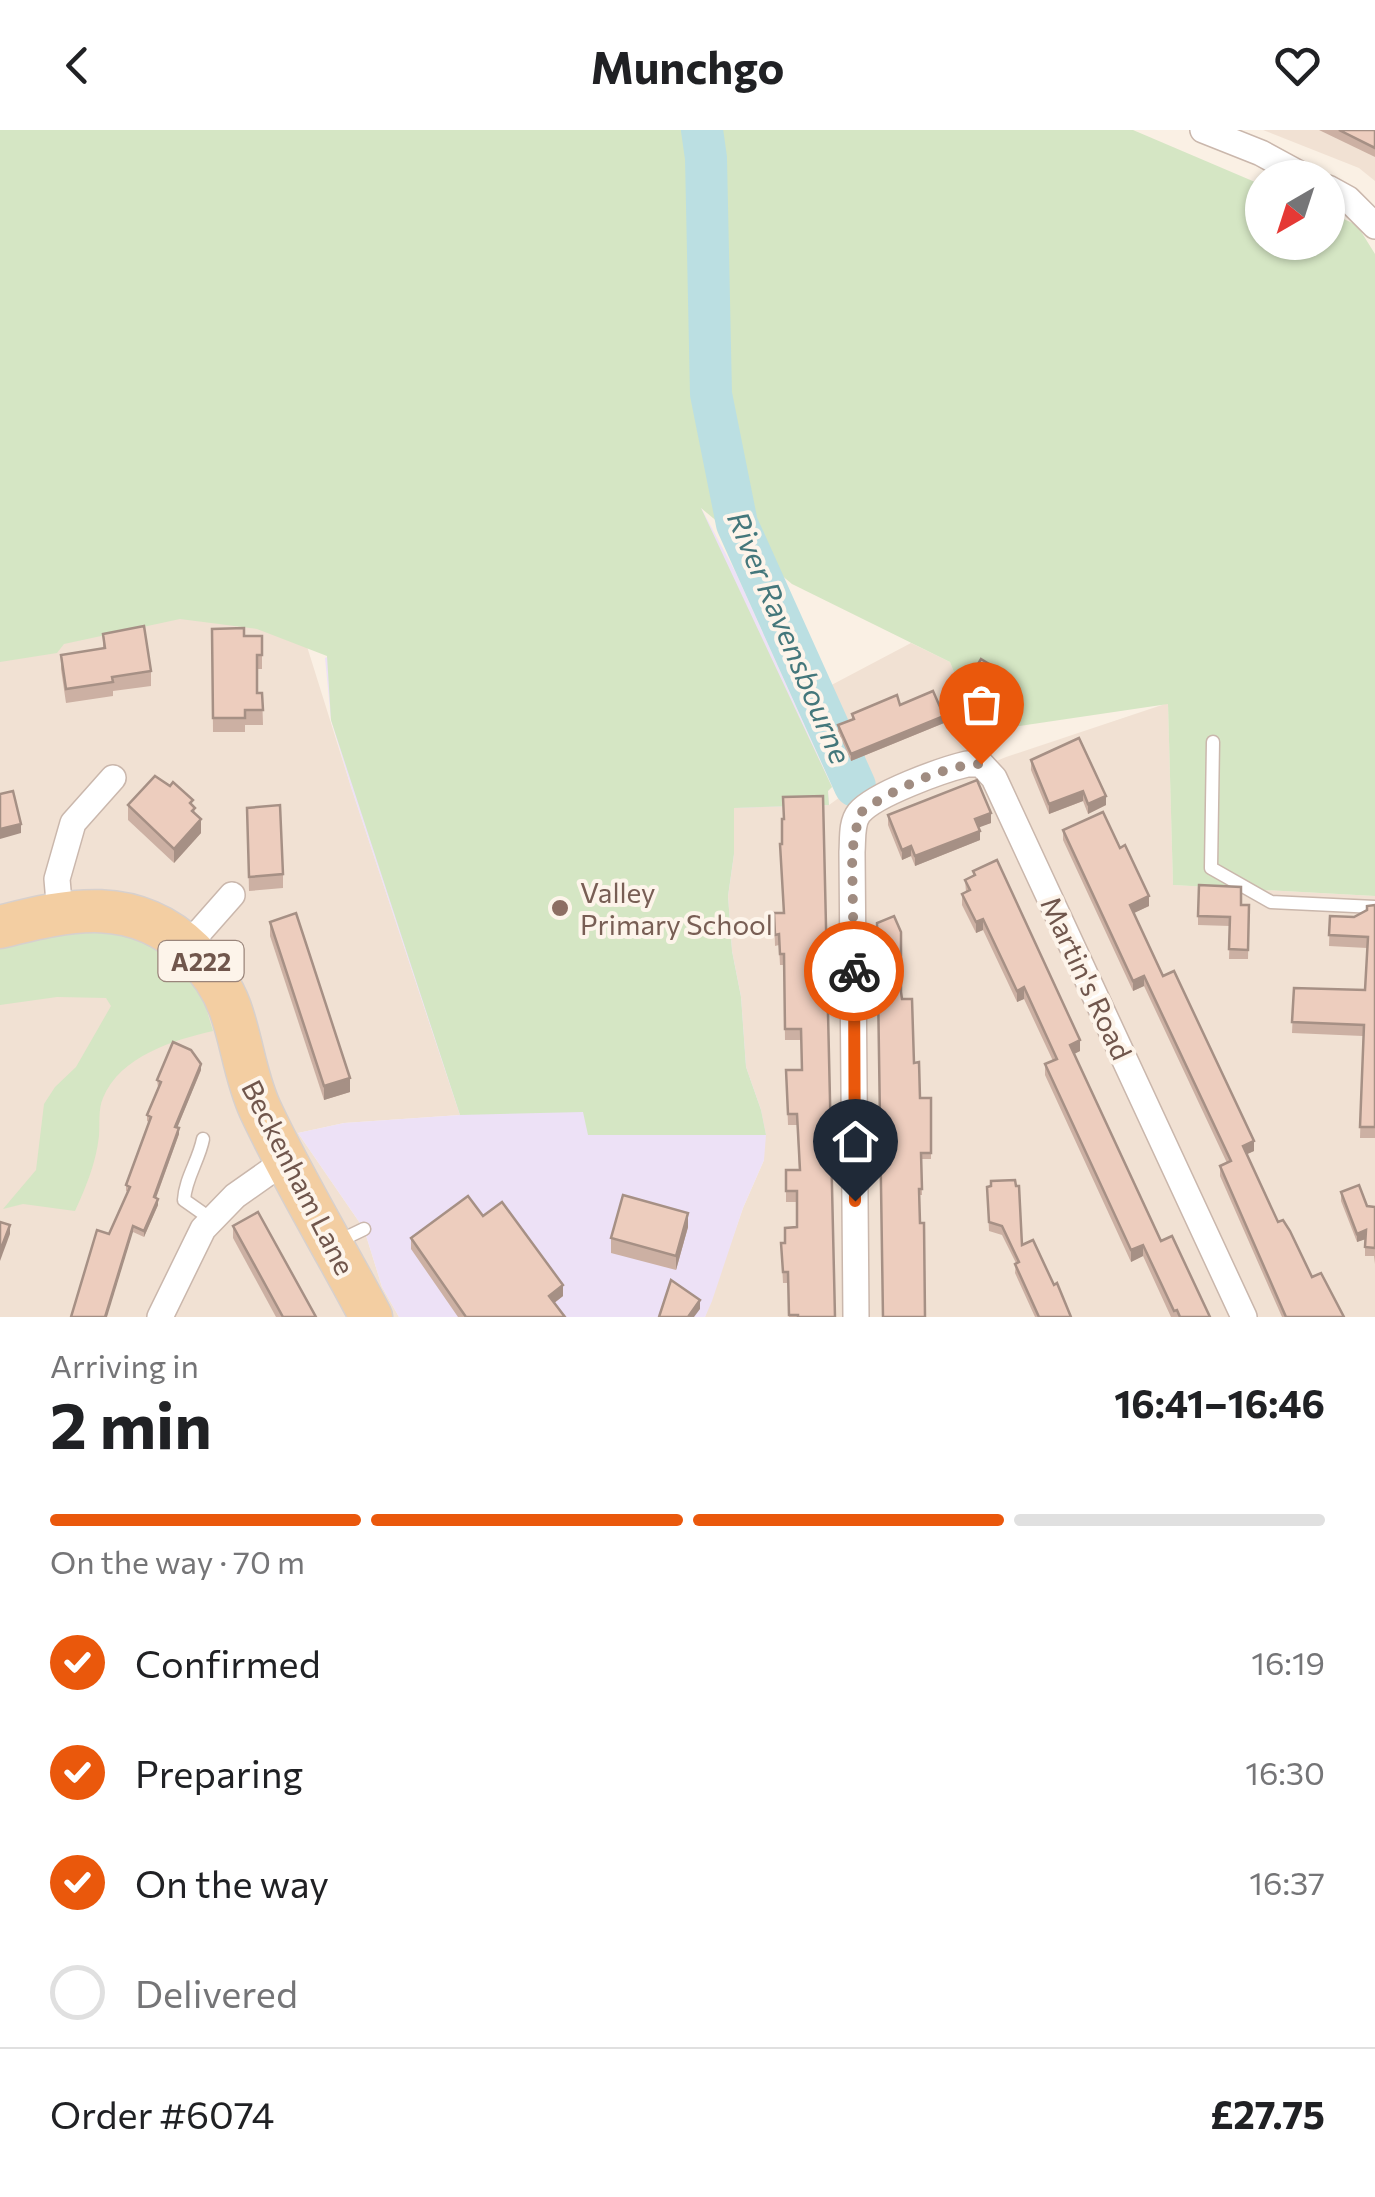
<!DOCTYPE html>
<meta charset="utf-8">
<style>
body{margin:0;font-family:Commissioner,sans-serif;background:#f2f2f2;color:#202124;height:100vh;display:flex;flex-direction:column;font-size:38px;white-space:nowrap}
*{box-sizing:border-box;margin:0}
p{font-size:32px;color:#757577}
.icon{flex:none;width:55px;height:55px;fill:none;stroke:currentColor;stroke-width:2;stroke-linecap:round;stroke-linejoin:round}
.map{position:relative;height:1187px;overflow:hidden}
.side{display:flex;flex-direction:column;background:#fff;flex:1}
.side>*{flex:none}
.needle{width:65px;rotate:219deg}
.fabs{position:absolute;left:1245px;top:30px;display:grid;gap:20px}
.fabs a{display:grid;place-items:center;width:100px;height:100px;border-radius:50%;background:#fff;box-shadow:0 2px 8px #0004;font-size:50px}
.pin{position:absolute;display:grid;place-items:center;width:85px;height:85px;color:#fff;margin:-102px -42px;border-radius:50% 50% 50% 0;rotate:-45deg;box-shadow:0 0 10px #0007}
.pin .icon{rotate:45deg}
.courier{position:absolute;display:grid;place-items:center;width:100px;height:100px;margin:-50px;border:8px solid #ea580c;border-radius:50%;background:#fff;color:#222;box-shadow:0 2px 12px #0007}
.head em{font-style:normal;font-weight:700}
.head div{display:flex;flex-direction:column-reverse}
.head{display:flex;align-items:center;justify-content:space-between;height:170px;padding:0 50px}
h1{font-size:65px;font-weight:700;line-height:75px}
.bar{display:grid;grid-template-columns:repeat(4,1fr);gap:15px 10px;align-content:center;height:120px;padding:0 50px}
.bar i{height:12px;border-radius:8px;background:#e0e0e0}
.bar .selected{background:#ea580c}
.bar p{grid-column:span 4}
.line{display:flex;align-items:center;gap:25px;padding:0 50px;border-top:2px solid #e0e0e0}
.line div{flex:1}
ol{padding:0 50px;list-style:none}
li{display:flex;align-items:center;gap:30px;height:110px}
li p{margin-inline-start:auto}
li .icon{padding:10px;border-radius:50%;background:#ea580c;color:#fff;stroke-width:4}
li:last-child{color:#757577}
li i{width:55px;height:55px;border:5px solid #e0e0e0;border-radius:50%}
header{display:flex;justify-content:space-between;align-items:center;height:130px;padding:0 50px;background:#fff;font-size:45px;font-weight:700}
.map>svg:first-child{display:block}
.residential{fill:#f1e1d3}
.education{fill:#ede1f6}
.green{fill:#d5e6c4}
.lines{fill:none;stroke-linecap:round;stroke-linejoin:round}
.river{stroke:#bbdfe2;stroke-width:42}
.service-casing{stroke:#cab7ac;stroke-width:15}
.minor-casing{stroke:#cab7ac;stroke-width:28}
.primary-casing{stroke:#d7d0cd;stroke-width:45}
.service{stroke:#fff;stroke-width:12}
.minor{stroke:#fff;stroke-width:25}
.primary{stroke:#f3cea2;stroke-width:42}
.wall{fill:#ccb0a3}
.shaded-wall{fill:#a69085}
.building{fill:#edcdbe;stroke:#a69085;stroke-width:2.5}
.done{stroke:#a08c81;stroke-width:10;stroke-dasharray:0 18}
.route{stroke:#ea580c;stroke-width:12}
.education-dot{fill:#8d6e63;stroke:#fdf4ea;stroke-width:4}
.labels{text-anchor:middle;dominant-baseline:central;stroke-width:8;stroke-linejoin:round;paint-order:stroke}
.shield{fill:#fdf4ea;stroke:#9a857b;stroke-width:2.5}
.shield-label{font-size:25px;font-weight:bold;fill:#70564c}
.education-label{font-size:28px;fill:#785e54;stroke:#fdf4ea;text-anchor:start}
.street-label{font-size:28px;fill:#70564c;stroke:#fdf4ea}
.water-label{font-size:30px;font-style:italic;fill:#44777b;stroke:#fdf4ea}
</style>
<header><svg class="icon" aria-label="back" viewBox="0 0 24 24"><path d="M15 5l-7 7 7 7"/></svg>Munchgo<svg class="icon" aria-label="heart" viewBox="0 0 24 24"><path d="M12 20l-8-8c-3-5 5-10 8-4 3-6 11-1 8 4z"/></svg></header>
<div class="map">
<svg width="1375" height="1187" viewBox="0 0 1375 1187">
<rect width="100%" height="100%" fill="#faf0e4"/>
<g class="residential">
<path d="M 1263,0 L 1375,0 L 1375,51 L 1359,38 Z"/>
<path d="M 0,379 L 269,395 L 351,657 L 460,985 L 344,993 L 298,1003 L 364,1099 L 382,1157 L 399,1187 L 0,1187 Z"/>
<path d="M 911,513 L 950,532 L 978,602 L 963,607 L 975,640 L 1006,627 L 1168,573 L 1173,755 L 1375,766 L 1375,1187 L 705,1187 L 743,1078 L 764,1030 L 761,980 L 746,937 L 741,867 L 732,821 L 728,766 L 734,724 L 734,677 L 829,675 L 865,649 L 822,560 Z"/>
</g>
<path class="education" d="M 700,376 L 736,443 L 832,657 L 828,661 L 829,675 L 734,678 L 734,724 L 728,766 L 732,821 L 741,867 L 746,937 L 761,980 L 766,1005 L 764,1030 L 743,1078 L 712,1171 L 705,1187 L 399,1187 L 382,1157 L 364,1099 L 298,1003 L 344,993 L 460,985 L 351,657 L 331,590 L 325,528 Z"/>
<g class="green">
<path d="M 0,0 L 1133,0 L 1262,55 L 1262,112 L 1328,112 L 1328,82 L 1357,95 L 1375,124 L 1375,766 L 1173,755 L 1168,574 L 978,602 L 950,532 L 792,454 L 701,378 L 832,657 L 828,661 L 829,675 L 734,678 L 734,724 L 728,766 L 732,821 L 741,867 L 746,937 L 761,980 L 766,1005 L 588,1005 L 583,982 L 460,985 L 331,590 L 327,526 L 257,499 L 180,489 L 64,514 L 57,523 L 0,532 Z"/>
<path d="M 95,792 L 156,807 L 200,858 L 213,901 C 174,910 120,926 103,968 C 98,979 100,994 99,1006 C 96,1033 86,1057 75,1081 L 23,1074 L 3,1079 L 36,1040 L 44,974 L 55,957 L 76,937 L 111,876 L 106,868 L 57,867 L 0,875 L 0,809 Z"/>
</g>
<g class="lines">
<path class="river" d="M 702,0 L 706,28 L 711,264 L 737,394 L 855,656"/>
<g class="service-casing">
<g id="service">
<path d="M 1213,612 L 1211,738 L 1271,772 L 1375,777"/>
<path d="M 203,1009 C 199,1030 185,1049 184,1070 L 211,1089"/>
<path d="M 337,1112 L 364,1099"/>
</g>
</g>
<g class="minor-casing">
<g id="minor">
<path d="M 1203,0 L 1261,23 L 1307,48"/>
<path d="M 1328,58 L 1348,69 L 1375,96"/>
<path d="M 60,784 L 57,749 L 73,693 L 113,648"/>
<path d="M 187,816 L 232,765"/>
<path d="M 160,1187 L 203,1099 L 235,1066 L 286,1030"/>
<path d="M 856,1187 L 852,722 C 853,710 851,693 859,683 C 875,664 942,640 967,634 L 981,634 L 994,648 L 1244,1187"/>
</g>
</g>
<g class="primary-casing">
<path id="primary" d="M 0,797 C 70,779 135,765 192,821 C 209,838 222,856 230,878 C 242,911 245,946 260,979 C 293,1050 335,1118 371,1187"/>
</g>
<use href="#service" class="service"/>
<use href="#minor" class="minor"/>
<use href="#primary" class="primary"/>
</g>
<g class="wall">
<path d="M 1319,0 L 1375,0 L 1375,27 Z"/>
<path d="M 212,499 L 244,506 L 262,506 L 262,539 L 257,539 L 257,563 L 262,563 L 263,595 L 245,595 L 245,602 L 213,602 Z"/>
<path d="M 103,504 L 151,541 L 151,556 L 113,561 L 113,566 L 66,573 L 61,539 L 61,525 L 103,518 Z"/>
<path d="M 969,549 L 1010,556 L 998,576 L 969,559 Z"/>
<path d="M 900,575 L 944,593 L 851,631 L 838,602 L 838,595 L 852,589 L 852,584 Z"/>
<path d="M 1031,630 L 1106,675 L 1088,684 L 1083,671 L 1049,684 L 1031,640 Z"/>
<path d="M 128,675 L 193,676 L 201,703 L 174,733 L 128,690 Z"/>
<path d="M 247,678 L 283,744 L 283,758 L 249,761 Z"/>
<path d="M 888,685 L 991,693 L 978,697 L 980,710 L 915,736 L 911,726 L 902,730 L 888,695 Z"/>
<path d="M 1063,700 L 1120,718 L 1149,776 L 1133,783 L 1163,846 L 1254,1021 L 1247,1024 L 1278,1092 L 1312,1147 L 1344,1187 L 1282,1187 L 1220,1046 L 1220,1036 L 1227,1033 L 1144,856 L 1133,861 L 1063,710 Z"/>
<path d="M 782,714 L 835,1187 L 789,1187 L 788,1153 L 783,1153 L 781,1113 L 785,1113 L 797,1097 L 797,1072 L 786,1072 L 786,1040 L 799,1040 L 797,995 L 788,995 L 786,940 L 801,940 L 801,910 L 785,910 L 784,835 L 780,835 L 779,815 L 775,816 L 774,783 L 783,783 Z"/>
<path d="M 973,741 L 1080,921 L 1074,924 L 1161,1111 L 1210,1187 L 1171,1187 L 1143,1126 L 1131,1132 L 1045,945 L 1045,934 L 1053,931 L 1024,869 L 1017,872 L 983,800 L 976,803 L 962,775 L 962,764 L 966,762 L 965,750 L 973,746 Z"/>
<path d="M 1241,775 L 1249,775 L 1248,829 L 1229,829 L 1230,796 L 1198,795 L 1198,786 Z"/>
<path d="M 1375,775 L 1375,1008 L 1360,1008 L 1363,906 L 1292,903 L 1294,858 L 1365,860 L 1367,818 L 1329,816 L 1330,786 L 1354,787 Z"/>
<path d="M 270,792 L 350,962 L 324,970 L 270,806 Z"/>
<path d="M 901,863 L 920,968 L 931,968 L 931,1029 L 921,1029 L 922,1065 L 920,1065 Z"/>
<path d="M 201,940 L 177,998 L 179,1004 L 156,1068 L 158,1075 L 144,1107 L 133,1102 L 109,1104 L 128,1062 L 126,1061 L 126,1055 L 149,992 L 147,991 L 147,985 L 158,957 L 157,950 Z"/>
<path d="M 987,1057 L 1022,1115 L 1071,1187 L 1035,1187 L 1015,1143 L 1016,1133 L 1002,1105 L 989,1101 Z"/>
<path d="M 1341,1062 L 1367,1076 L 1375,1077 L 1375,1134 L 1374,1126 L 1365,1126 L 1365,1109 L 1357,1112 L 1341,1071 Z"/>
<path d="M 483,1086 L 563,1166 L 554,1173 L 565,1187 L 458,1187 L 411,1119 L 411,1108 Z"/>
<path d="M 233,1096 L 316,1187 L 276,1187 L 233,1108 Z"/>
<path d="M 688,1097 L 676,1140 L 611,1123 L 611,1108 Z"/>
</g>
<g class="shaded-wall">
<path d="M 1010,547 L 1010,556 L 998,576 L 998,566 Z"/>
<path d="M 944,586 L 944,593 L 851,631 L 851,624 Z"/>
<path d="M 1083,661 L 1083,671 L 1049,684 L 1049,674 Z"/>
<path d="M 1106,666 L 1106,675 L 1088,684 L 1088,674 Z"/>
<path d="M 991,683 L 991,693 L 975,699 L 975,689 Z"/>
<path d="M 201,689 L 201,703 L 174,733 L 174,719 Z"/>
<path d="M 21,694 L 21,703 L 0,709 L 0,699 Z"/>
<path d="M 980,701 L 980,710 L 915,736 L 915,726 Z"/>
<path d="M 911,716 L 911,726 L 902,730 L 902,720 Z"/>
<path d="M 1149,766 L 1149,776 L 1130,785 L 1130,775 Z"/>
<path d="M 983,789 L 983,800 L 976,803 L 976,792 Z"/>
<path d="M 1144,846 L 1144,856 L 1133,861 L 1133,851 Z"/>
<path d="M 1024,857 L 1024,869 L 1017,872 L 1017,861 Z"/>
<path d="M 1080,910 L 1080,921 L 1070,926 L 1070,915 Z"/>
<path d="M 201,934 L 201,940 L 175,1003 L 175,997 Z"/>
<path d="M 350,948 L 350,962 L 324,970 L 324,956 Z"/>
<path d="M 179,998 L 179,1004 L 154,1073 L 154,1067 Z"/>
<path d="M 1254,1011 L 1254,1021 L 1243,1026 L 1243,1016 Z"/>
<path d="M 158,1069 L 158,1075 L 144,1107 L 144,1101 Z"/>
<path d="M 688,1083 L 688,1097 L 676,1140 L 676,1126 Z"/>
<path d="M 10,1095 L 10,1104 L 0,1131 L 0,1121 Z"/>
<path d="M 133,1096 L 133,1102 L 107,1187 L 105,1187 Z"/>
<path d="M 1366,1100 L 1366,1109 L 1357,1112 L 1357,1104 Z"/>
<path d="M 1143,1115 L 1143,1126 L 1131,1132 L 1131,1120 Z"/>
<path d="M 563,1155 L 563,1166 L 549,1177 L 549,1166 Z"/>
<path d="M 700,1170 L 700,1179 L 694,1187 L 688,1187 Z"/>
</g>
<g class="building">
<path d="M 1339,0 L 1375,0 L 1375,18 Z"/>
<path d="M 144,496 L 151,541 L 112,547 L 113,552 L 66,559 L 61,525 L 105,518 L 103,504 Z"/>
<path d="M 244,498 L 244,506 L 262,506 L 262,525 L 257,525 L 257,563 L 262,563 L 263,580 L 245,580 L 245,588 L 213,588 L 212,499 Z"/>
<path d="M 981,529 L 1010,547 L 998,566 L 969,549 Z"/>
<path d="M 933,561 L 944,586 L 851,624 L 838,595 L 854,589 L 852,584 L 897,565 L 900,575 Z"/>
<path d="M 1079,608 L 1106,666 L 1088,674 L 1083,661 L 1049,674 L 1031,630 Z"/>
<path d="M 155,646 L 170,656 L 173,652 L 193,670 L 190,673 L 195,678 L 192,681 L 201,689 L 174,719 L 128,675 Z"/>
<path d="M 977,650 L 991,683 L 975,689 L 980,701 L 915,726 L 911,716 L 902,720 L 888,685 Z"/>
<path d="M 13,661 L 21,694 L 0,699 L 0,664 Z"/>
<path d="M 823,666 L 835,1187 L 798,1187 L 798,1185 L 789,1185 L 788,1142 L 783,1142 L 781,1113 L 785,1113 L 785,1098 L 797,1097 L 797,1061 L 786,1061 L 786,1040 L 800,1040 L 797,984 L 788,984 L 786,940 L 802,940 L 801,899 L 785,899 L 784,824 L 780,824 L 779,804 L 775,805 L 774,783 L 784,783 L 780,714 L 782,714 L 782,689 L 784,689 L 783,667 Z"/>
<path d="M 280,675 L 283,744 L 249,747 L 247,678 Z"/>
<path d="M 1103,682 L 1120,718 L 1125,715 L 1149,766 L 1130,775 L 1163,846 L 1174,841 L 1254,1011 L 1243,1016 L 1278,1092 L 1283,1090 L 1290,1101 L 1312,1147 L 1321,1143 L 1344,1187 L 1286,1187 L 1220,1036 L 1231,1031 L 1144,846 L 1133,851 L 1063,700 Z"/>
<path d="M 997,730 L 1080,910 L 1070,915 L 1161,1111 L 1172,1106 L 1210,1187 L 1180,1187 L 1177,1180 L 1174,1181 L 1143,1115 L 1131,1120 L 1045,934 L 1057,929 L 1024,857 L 1017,861 L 983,789 L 976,792 L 962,764 L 970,760 L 965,750 L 975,745 L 973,741 Z"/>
<path d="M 1199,755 L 1241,757 L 1241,775 L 1249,775 L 1248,820 L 1229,819 L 1230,787 L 1198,786 Z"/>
<path d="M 1375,775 L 1375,997 L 1360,997 L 1364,895 L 1292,892 L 1294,858 L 1365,860 L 1368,807 L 1329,805 L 1330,786 L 1354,787 L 1367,780 L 1367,776 Z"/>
<path d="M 296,783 L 350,948 L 324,956 L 270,792 Z"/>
<path d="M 894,786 L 901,802 L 901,862 L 902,869 L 912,869 L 914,933 L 919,932 L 920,968 L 931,968 L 931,1023 L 921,1023 L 922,1059 L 919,1059 L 920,1093 L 924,1093 L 925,1187 L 883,1187 L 877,793 Z"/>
<path d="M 173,912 L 191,920 L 201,934 L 175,997 L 179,998 L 154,1067 L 158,1069 L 144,1101 L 133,1096 L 105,1187 L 71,1187 L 97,1100 L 109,1104 L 130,1057 L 126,1055 L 151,987 L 147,985 L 161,952 L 157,950 Z"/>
<path d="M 1015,1050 L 1016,1056 L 1019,1056 L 1022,1115 L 1033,1110 L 1054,1155 L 1057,1153 L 1071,1187 L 1039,1187 L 1015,1134 L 1019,1132 L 1002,1096 L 989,1092 L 987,1057 L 991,1056 L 991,1051 Z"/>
<path d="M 1359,1055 L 1367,1076 L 1375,1077 L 1375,1118 L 1365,1117 L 1366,1100 L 1357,1104 L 1341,1062 Z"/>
<path d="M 623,1065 L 688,1083 L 676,1126 L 611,1108 Z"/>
<path d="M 468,1066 L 483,1086 L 502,1072 L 563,1155 L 549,1166 L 565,1187 L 466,1187 L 411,1108 Z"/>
<path d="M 258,1082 L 316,1187 L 283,1187 L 233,1096 Z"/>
<path d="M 0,1092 L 10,1095 L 0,1121 Z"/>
<path d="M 671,1150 L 700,1170 L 688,1187 L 659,1187 Z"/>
</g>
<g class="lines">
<path class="done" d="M 854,841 L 852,722 L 859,684 C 886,662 947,634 981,634"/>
<path class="route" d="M 854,841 L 855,1071"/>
</g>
<circle class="education-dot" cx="560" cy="778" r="10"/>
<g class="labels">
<rect class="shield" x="158.5" y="811" width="85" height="40" rx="8"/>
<g class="shield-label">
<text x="201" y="831">A222</text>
</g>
<g class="education-label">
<text x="580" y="762">Valley<tspan x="580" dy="32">Primary School</tspan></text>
</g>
<g class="street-label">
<text transform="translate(1087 848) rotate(65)">Martin's Road</text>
<text transform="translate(299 1047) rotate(63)">Beckenham Lane</text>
</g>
<g class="water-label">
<text transform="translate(791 507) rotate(67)">River Ravensbourne</text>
</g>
</g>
</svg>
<div class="fabs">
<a><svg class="needle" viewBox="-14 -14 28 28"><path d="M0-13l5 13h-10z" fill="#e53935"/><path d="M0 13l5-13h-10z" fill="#757577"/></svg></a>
</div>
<div class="pin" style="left:981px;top:634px;background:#ea580c"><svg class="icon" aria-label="bag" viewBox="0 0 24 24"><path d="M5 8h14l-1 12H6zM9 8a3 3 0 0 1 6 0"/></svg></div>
<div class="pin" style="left:855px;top:1071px;background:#1f2937"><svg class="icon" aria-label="home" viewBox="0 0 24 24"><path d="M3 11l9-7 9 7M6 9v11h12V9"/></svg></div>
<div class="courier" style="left:854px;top:841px"><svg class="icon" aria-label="bike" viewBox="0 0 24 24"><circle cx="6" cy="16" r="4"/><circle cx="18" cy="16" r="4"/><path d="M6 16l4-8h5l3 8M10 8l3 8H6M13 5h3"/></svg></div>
</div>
<section class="side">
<div class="head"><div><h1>2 min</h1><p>Arriving in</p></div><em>16:41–16:46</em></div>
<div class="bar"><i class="selected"></i><i class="selected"></i><i class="selected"></i><i></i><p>On the way · 70 m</p></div>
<ol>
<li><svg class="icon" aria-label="check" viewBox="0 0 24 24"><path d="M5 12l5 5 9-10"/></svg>Confirmed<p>16:19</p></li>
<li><svg class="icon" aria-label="check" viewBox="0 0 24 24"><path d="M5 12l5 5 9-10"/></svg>Preparing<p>16:30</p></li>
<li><svg class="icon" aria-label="check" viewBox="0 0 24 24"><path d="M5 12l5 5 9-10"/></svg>On the way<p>16:37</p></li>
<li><i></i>Delivered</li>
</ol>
<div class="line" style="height:130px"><div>Order #6074</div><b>£27.75</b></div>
</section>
